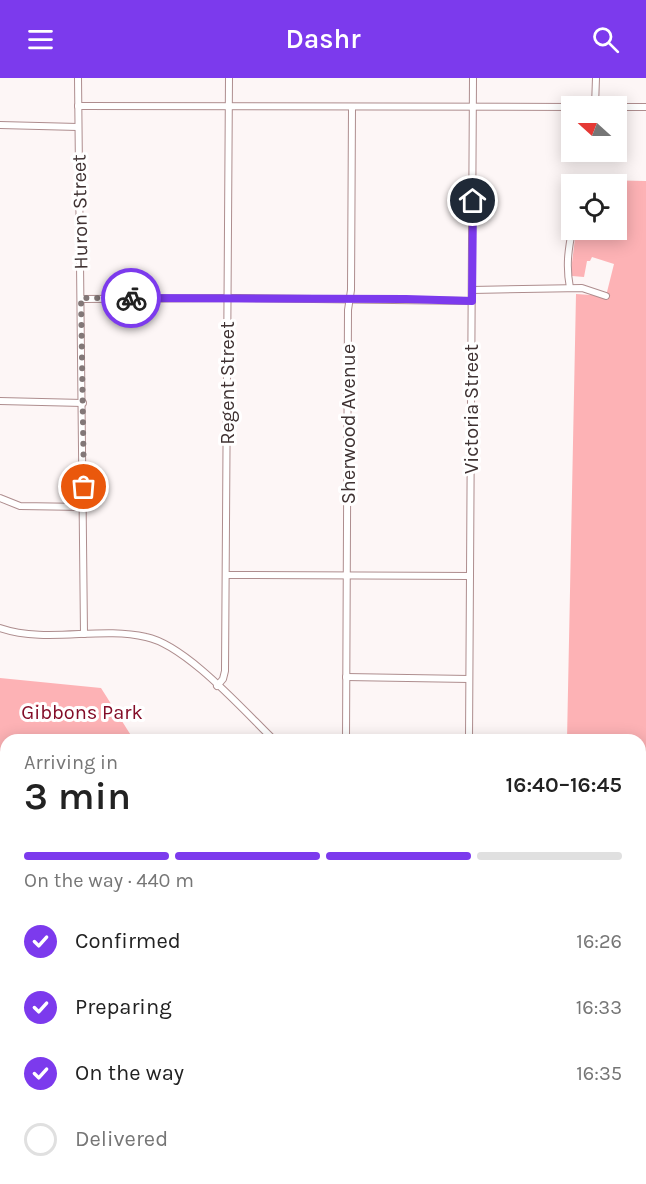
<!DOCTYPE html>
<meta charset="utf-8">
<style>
body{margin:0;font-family:Karla,sans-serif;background:#f6f6f6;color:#222;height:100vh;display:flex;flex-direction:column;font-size:22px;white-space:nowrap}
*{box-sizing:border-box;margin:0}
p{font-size:20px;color:#767676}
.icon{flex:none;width:33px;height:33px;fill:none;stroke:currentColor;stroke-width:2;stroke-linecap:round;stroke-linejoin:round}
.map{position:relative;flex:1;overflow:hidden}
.sheet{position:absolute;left:0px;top:656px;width:646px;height:452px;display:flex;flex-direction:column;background:#fff;border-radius:18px 18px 0 0;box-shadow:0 3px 15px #0003}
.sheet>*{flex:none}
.needle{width:39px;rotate:291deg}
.buttons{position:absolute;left:561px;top:18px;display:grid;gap:12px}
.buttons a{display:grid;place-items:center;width:66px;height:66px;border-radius:0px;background:#fff;box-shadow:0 3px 15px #0003;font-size:30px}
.pin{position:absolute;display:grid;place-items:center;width:51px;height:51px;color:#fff;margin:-26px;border:3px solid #fff;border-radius:50%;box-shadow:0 2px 6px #0007}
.courier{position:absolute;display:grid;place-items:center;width:60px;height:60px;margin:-30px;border:4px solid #7c3aed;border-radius:50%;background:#fff;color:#222;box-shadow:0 2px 8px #0007}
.overview em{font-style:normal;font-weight:600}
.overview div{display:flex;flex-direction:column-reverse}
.overview{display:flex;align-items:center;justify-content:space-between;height:102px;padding:0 24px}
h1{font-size:39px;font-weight:600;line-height:45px}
.bar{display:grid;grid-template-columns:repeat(4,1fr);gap:9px 6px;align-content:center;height:72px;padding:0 24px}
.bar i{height:8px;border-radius:4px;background:#e0e0e0}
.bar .selected{background:#7c3aed}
.bar p{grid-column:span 4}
ol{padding:0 24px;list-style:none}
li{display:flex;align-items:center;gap:18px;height:66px}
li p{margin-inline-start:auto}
li .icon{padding:6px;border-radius:50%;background:#7c3aed;color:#fff;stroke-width:4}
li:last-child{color:#767676}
li i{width:33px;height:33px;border:3px solid #e0e0e0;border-radius:50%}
header{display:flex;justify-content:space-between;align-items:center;height:78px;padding:0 24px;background:#7c3aed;color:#fff;font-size:27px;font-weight:600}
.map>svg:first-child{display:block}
.green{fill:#fdb2b5}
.water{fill:#f08e93}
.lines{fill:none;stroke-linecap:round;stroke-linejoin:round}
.street-casing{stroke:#ae8d8e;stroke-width:8}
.secondary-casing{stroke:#ae8d8e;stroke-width:10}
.street{stroke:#fff;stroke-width:6}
.secondary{stroke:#fff;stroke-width:8}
.done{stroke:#827777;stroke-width:6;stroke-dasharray:0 10.8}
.route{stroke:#7c3aed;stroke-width:8}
.labels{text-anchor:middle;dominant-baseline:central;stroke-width:6;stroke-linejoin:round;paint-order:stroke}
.street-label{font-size:20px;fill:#3f3232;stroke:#fff}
.park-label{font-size:20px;fill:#830c27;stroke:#fff}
</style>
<header><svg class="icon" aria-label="menu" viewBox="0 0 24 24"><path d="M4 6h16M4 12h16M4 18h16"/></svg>Dashr<svg class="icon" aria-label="search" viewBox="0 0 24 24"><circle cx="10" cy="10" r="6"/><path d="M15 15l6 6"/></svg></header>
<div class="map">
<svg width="646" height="1106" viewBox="0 0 646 1106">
<rect width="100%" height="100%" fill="#fdf6f6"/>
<g class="green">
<path d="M 597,102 L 646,103 L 646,956 L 641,964 L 640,662 L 567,662 L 576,216 L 606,218 L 614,186 L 592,179 L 590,183 L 587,183 L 584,199 L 572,198 L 571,193 L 576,152 L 616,152 L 616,106 L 594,106 Z"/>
<path d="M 0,600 L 101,610 L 132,659 L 137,661 L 6,662 L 6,712 L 0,703 Z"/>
<path d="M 0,801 L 6,813 L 6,911 L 0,906 Z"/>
<path d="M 0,909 L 6,914 L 6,1008 L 0,1003 Z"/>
<path d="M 646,1038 L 646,1106 L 538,1106 L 553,1101 L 640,1101 L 641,1047 Z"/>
<path d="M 256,1101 L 320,1101 L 331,1106 L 265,1106 Z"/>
</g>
<g class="water">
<path d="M 0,706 L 6,715 L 6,783 L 0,771 Z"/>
<path d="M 646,961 L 646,1017 L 641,1022 L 641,970 Z"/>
<path d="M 374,1101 L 549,1101 L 534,1106 L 402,1106 Z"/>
</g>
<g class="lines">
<g class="street-casing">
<g id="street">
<path d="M 78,0 L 84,556"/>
<path d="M 78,28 L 572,29"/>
<path d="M 595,28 L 596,0"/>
<path d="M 616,29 L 646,29"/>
<path d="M 0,47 L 78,49"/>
<path d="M 570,210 C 566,189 568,173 572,153"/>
<path d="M 472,212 L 582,210 L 606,218"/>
<path d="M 81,221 L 238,220 L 472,223"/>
<path d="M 0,323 L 83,325"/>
<path d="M 0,420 L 20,428 L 84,429"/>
<path d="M 227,497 L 470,498"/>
<path d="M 0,550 C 47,566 99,548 146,559 C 186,567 244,633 274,662"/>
<path d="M 346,599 L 469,601"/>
<path d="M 217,608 L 223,601 L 225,593 L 229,0"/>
<path d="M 346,662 L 348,232 L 351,212 L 352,30"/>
<path d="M 469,662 L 473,0"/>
</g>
</g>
<g class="secondary-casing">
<g id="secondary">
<path d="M 0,1015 L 6,1020"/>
<path d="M 83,1101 L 83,1106"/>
</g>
</g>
<use href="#street" class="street"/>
<use href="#secondary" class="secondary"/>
</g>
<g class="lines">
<path class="done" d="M 84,409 L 81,220 L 131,220"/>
<path class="route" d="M 131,220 L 406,221 L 472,223 L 473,123"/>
</g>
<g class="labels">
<g class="street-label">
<text transform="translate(80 134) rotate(-91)">Huron Street</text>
<text transform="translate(227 305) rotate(-90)">Regent Street</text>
<text transform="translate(471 331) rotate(-90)">Victoria Street</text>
<text transform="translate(348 346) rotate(-90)">Sherwood Avenue</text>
</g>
<g class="park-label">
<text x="82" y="634">Gibbons Park</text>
</g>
</g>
</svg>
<div class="buttons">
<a><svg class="needle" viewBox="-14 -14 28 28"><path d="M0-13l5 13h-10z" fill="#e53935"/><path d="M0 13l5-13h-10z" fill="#767676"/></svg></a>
<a><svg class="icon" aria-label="locate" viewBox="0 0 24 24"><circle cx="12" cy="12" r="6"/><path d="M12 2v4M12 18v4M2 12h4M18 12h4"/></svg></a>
</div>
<div class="pin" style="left:84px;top:409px;background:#ea580c"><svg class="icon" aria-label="bag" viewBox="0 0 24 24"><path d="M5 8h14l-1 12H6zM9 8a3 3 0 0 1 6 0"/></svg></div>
<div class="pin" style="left:473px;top:123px;background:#1f2937"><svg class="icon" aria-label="home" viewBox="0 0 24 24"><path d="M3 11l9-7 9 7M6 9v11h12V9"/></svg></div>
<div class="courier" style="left:131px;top:220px"><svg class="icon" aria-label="bike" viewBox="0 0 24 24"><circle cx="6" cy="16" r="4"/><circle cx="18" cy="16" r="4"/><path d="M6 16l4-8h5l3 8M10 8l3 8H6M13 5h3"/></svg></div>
<section class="sheet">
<div class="overview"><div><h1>3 min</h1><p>Arriving in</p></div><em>16:40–16:45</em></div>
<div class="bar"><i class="selected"></i><i class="selected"></i><i class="selected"></i><i></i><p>On the way · 440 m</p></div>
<ol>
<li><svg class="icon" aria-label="check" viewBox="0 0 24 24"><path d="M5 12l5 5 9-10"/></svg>Confirmed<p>16:26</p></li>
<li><svg class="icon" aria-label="check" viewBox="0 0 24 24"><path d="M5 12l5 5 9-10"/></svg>Preparing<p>16:33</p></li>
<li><svg class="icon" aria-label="check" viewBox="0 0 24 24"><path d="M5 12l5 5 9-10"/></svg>On the way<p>16:35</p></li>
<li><i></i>Delivered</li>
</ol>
</section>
</div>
